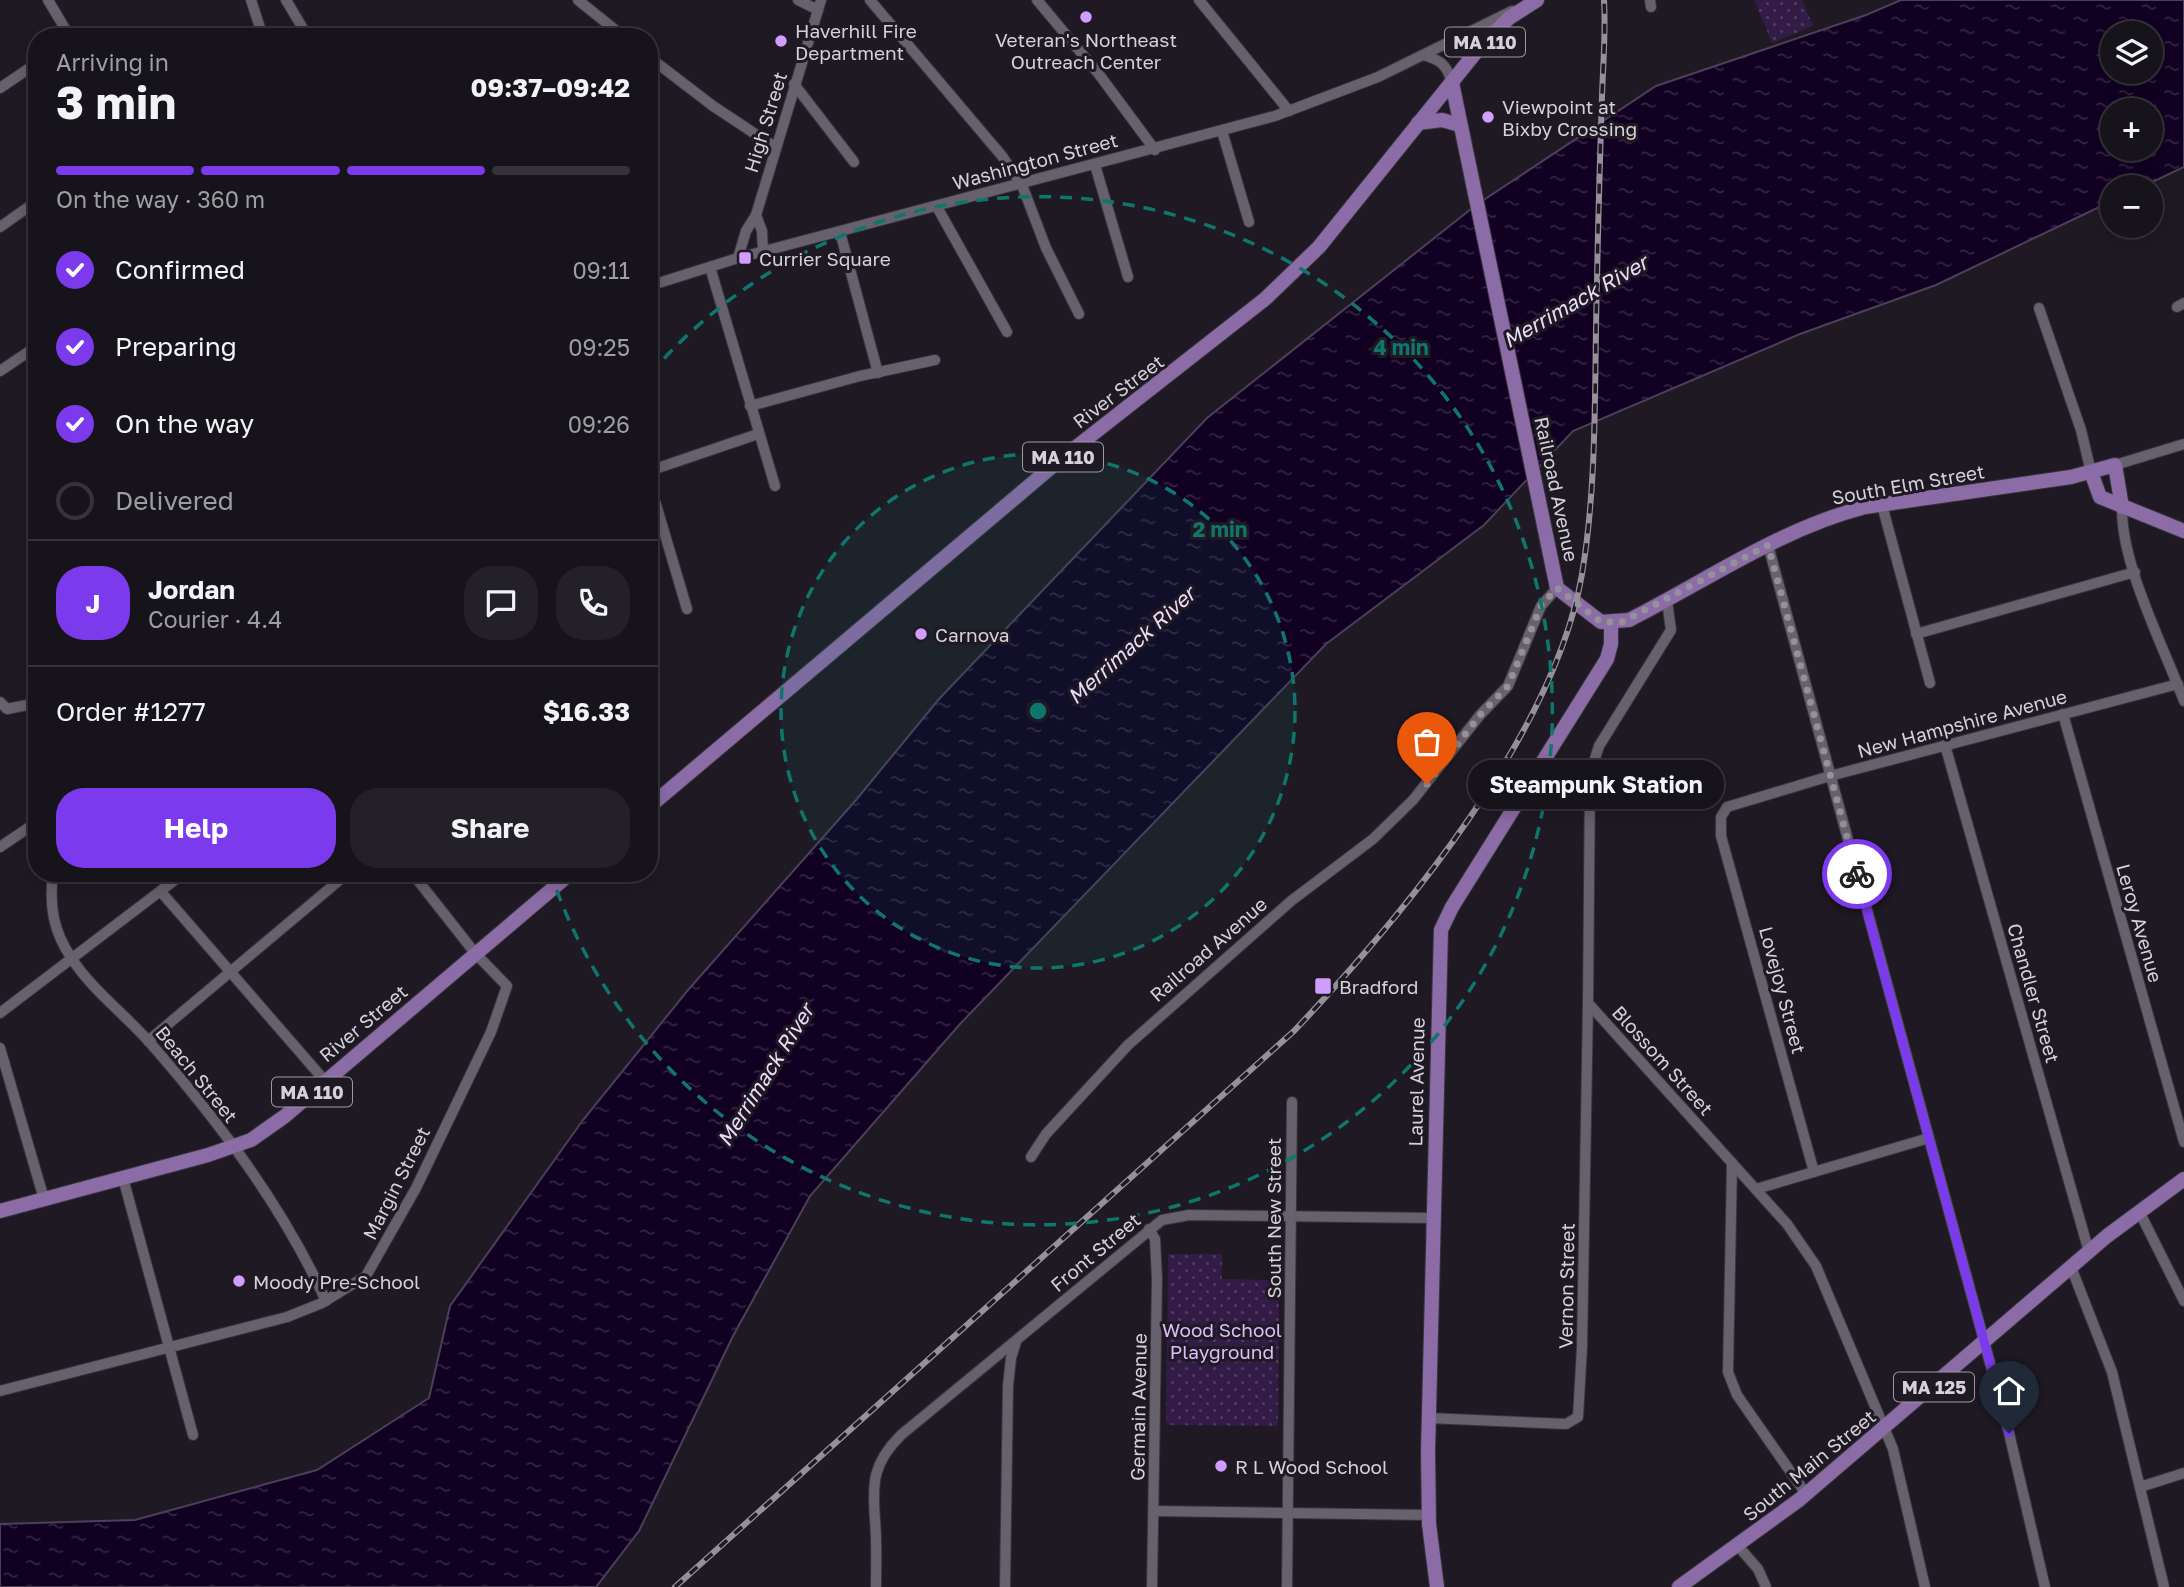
<!DOCTYPE html>
<meta charset="utf-8">
<style>
body{margin:0;font-family:"Golos Text",sans-serif;background:#232027;color:#f1f3f6;height:100vh;display:flex;flex-direction:column;font-size:26px;white-space:nowrap}
*{box-sizing:border-box;margin:0}
p{font-size:23px;color:#9e9ea2}
.icon{flex:none;width:38px;height:38px;fill:none;stroke:currentColor;stroke-width:2;stroke-linecap:round;stroke-linejoin:round}
.map{position:relative;flex:1;overflow:hidden}
.drawer{position:absolute;left:28px;top:28px;width:630px;height:854px;display:flex;flex-direction:column;background:#16131a;border-radius:28px;box-shadow:0 4px 18px #0003,0 0 0 2px #353239}
.drawer>*{flex:none}
.tools{position:absolute;left:2100px;top:21px;display:grid;gap:14px}
.tools a{display:grid;place-items:center;width:63px;height:63px;border-radius:50%;background:#16131a;box-shadow:0 4px 18px #0003,0 0 0 2px #353239;font-size:35px}
.pin{position:absolute;display:grid;place-items:center;width:60px;height:60px;color:#fff;margin:-72px -30px;border-radius:50% 50% 50% 0;rotate:-45deg;box-shadow:0 0 7px #0007}
.pin .icon{rotate:45deg}
.courier{position:absolute;display:grid;place-items:center;width:70px;height:70px;margin:-35px;border:5px solid #7c3aed;border-radius:50%;background:#fff;color:#222;box-shadow:0 2px 9px #0007}
.bubble{position:absolute;height:49px;border-radius:24px;background:#16131a;box-shadow:0 4px 18px #0003,0 0 0 2px #353239;font-size:23px;font-weight:700;line-height:49px;text-align:center}
.overview em{font-style:normal;font-weight:700}
.overview div{display:flex;flex-direction:column-reverse}
.overview{display:flex;align-items:center;justify-content:space-between;height:119px;padding:0 28px}
h1{font-size:46px;font-weight:700;line-height:52px}
.bar{display:grid;grid-template-columns:repeat(4,1fr);gap:10px 7px;align-content:center;height:84px;padding:0 28px}
.bar i{height:9px;border-radius:5px;background:#353239}
.bar .selected{background:#7c3aed}
.bar p{grid-column:span 4}
.line{display:flex;align-items:center;gap:18px;padding:0 28px;border-top:2px solid #353239}
.line div{flex:1}
.round{display:grid;place-items:center;flex:none;width:74px;height:74px;border-radius:28px;background:#232027}
ol{padding:0 28px;list-style:none}
li{display:flex;align-items:center;gap:21px;height:77px}
li p{margin-inline-start:auto}
li .icon{padding:7px;border-radius:50%;background:#7c3aed;color:#fff;stroke-width:4}
li:last-child{color:#9e9ea2}
li i{width:38px;height:38px;border:4px solid #353239;border-radius:50%}
.action{display:flex;gap:14px;margin-top:auto;padding:14px 28px}
.action a{flex:1;height:80px;border-radius:28px;background:#7c3aed;color:#fff;font-size:28px;font-weight:700;line-height:80px;text-align:center}
.action a+a{background:#232027;color:#f1f3f6}
.map>svg:first-child{display:block}
.park{fill:url(#park-dots)}
.water{fill:url(#water-ripples);stroke:#4c3f59;stroke-width:2;fill-rule:evenodd}
.lines{fill:none;stroke-linecap:round;stroke-linejoin:round}
.minor-casing{stroke:#39353d;stroke-width:12}
.major-casing{stroke:#39353d;stroke-width:16}
.minor{stroke:#67606d;stroke-width:10}
.major{stroke:#8c6ca7;stroke-width:14}
.rail-casing{stroke:#959099;stroke-width:6}
.rail{stroke:#1e1923;stroke-width:3.5;stroke-dasharray:10;stroke-linecap:butt}
.done{stroke:#959199;stroke-width:7;stroke-dasharray:0 12.6}
.route{stroke:#7c3aed;stroke-width:9}
.ring{fill:none;stroke:#0f766e;stroke-width:3.5;stroke-dasharray:12 9}
.poi-dot{fill:#d19dfe;stroke:#1e1923;stroke-width:2.5}
.labels{text-anchor:middle;dominant-baseline:central;stroke-width:6;stroke-linejoin:round;paint-order:stroke}
.shield{fill:#1e1923;stroke:#9e9aa2;stroke-width:2}
.shield-label{font-size:18px;font-weight:bold;fill:#d5d1d9}
.poi-label{font-size:19px;fill:#d5d1d9;stroke:#1e1923;text-anchor:start}
.street-label{font-size:19px;fill:#d5d1d9;stroke:#1e1923}
.park-label{font-size:19px;fill:#ddbdfb;stroke:#1e1923}
.water-label{font-size:21px;font-style:italic;fill:#ecdcfc;stroke:#1e1923}
.centre{fill:#0f766e;stroke:#1e1923;stroke-width:3.5}
.ring-label{font-size:21px;text-anchor:middle;font-weight:bold;fill:#0f766e;stroke:#1e1923;stroke-width:6;stroke-linejoin:round;paint-order:stroke}
</style>
<div class="map">
<svg width="2184" height="1587" viewBox="0 0 2184 1587">
<defs>
<pattern id="park-dots" width="8" height="8" patternUnits="userSpaceOnUse" patternTransform="scale(1.75)"><rect width="8" height="8" fill="#321b44"/><path d="M2 2h.1M6 6h.1" fill="none" stroke="#4f3b5e" stroke-width="1.8" stroke-linecap="round"/></pattern>
<pattern id="water-ripples" width="26" height="14" patternUnits="userSpaceOnUse" patternTransform="scale(1.75)"><rect width="26" height="14" fill="#120022"/><path d="M2 4q2-2 4 0t4 0M15 11q2-2 4 0t4 0" fill="none" stroke="#342442"/></pattern>
</defs>
<rect width="100%" height="100%" fill="#1e1923"/>
<g class="park">
<path d="M 1754,0 L 1802,0 L 1813,26 L 1772,43 Z"/>
<path d="M 1168,1254 L 1222,1254 L 1222,1279 L 1279,1280 L 1278,1426 L 1166,1425 Z"/>
</g>
<path class="water" d="M 1901,0 L 2184,0 L 2184,167 L 2142,187 L 2112,187 L 2112,201 L 1936,285 L 1800,334 L 1573,431 L 1484,525 L 1326,644 L 960,1024 L 810,1196 L 733,1336 L 639,1531 L 596,1587 L 0,1587 L 0,1524 L 135,1520 L 317,1470 L 429,1398 L 450,1306 L 583,1120 L 688,990 L 856,800 L 939,699 L 1207,418 L 1476,205 L 1656,86 L 1866,15 ZM 2112,33 L 2151,33 L 2151,72 L 2112,72 ZM 2112,110 L 2151,110 L 2151,149 L 2112,149 Z"/>
<g class="lines">
<g class="minor-casing">
<g id="minor">
<path d="M 48,0 L 70,37"/>
<path d="M 251,0 L 263,37"/>
<path d="M 286,0 L 308,37"/>
<path d="M 578,0 L 624,37"/>
<path d="M 798,0 L 818,10"/>
<path d="M 870,0 L 1002,156 L 1022,185 L 1046,248 L 1079,314"/>
<path d="M 1037,0 L 1098,73 L 1155,150"/>
<path d="M 1199,0 L 1289,111"/>
<path d="M 1650,0 L 1651,7"/>
<path d="M 1423,55 C 1441,60 1447,65 1452,83"/>
<path d="M 649,57 L 713,106 L 775,147"/>
<path d="M 794,84 L 854,162"/>
<path d="M 0,88 L 37,63"/>
<path d="M 1222,131 L 1249,222"/>
<path d="M 1095,165 L 1128,277"/>
<path d="M 937,207 L 1007,332"/>
<path d="M 756,215 L 762,231 L 763,252"/>
<path d="M 0,227 L 37,201"/>
<path d="M 840,232 L 878,373"/>
<path d="M 738,258 L 746,231 L 756,215 L 821,0"/>
<path d="M 710,267 L 775,486"/>
<path d="M 649,286 L 738,258 L 1275,116 L 1378,77 L 1512,11"/>
<path d="M 2177,307 L 2184,303"/>
<path d="M 2039,308 L 2081,430 L 2091,472"/>
<path d="M 0,371 L 37,346"/>
<path d="M 750,406 L 860,376 L 935,360"/>
<path d="M 2115,465 L 2184,444"/>
<path d="M 649,471 L 758,434"/>
<path d="M 649,481 L 687,609"/>
<path d="M 1882,505 L 1930,683"/>
<path d="M 2122,507 C 2121,565 2163,645 2184,701"/>
<path d="M 1768,545 L 2009,1433 L 2045,1587"/>
<path d="M 1667,601 L 1671,630 L 1599,746 L 1590,774 L 1588,1003 L 1787,1224 L 1816,1266 L 1893,1449 L 1925,1587"/>
<path d="M 1916,634 L 2135,572"/>
<path d="M 0,702 L 7,709 L 37,703"/>
<path d="M 2063,714 L 2184,1142"/>
<path d="M 1945,745 L 2089,1252"/>
<path d="M 0,847 L 37,822"/>
<path d="M 53,873 C 49,906 53,931 72,959 C 93,991 127,1016 152,1045 C 220,1123 283,1207 326,1301"/>
<path d="M 550,873 L 560,883"/>
<path d="M 162,893 L 325,1081"/>
<path d="M 0,1013 L 184,873"/>
<path d="M 148,1041 L 348,873"/>
<path d="M 0,1048 L 44,1199"/>
<path d="M 1031,1157 L 1046,1134 L 1128,1045 L 1291,901 L 1373,839 L 1413,800 L 1480,715 L 1508,686 L 1541,606 L 1557,588"/>
<path d="M 1732,1163 L 1728,1372 L 1737,1395 L 1806,1494"/>
<path d="M 1814,1172 L 1721,836 L 1721,817 L 1727,807 L 1830,776 L 2178,684"/>
<path d="M 123,1178 L 193,1435"/>
<path d="M 1756,1189 L 1929,1138"/>
<path d="M 2139,1211 L 2184,1301"/>
<path d="M 1149,1229 L 1155,1239 L 1157,1279 L 1152,1587"/>
<path d="M 2071,1267 L 2112,1372 L 2164,1587"/>
<path d="M 0,1391 L 287,1317 L 322,1303 L 366,1276 L 416,1188 L 491,1032 L 507,986 L 475,953 L 412,873"/>
<path d="M 1428,1418 L 1566,1424 L 1578,1417 L 1582,1347 L 1588,1003"/>
<path d="M 2140,1487 L 2184,1473"/>
<path d="M 1154,1511 L 1428,1515"/>
<path d="M 1738,1546 L 1758,1569 L 1766,1587"/>
<path d="M 876,1587 C 876,1565 877,1542 875,1520 C 872,1482 873,1463 901,1435 L 1162,1220 L 1189,1215 L 1433,1218"/>
<path d="M 1005,1587 L 1008,1386 L 1011,1358 L 1016,1342"/>
<path d="M 1287,1587 L 1292,1102"/>
</g>
</g>
<g class="major-casing">
<g id="major">
<path d="M 1452,83 L 1557,588 L 1601,622 L 1629,620 C 1706,581 1780,529 1865,507 L 2071,477 L 2115,465 L 2122,507"/>
<path d="M 1418,123 L 1442,120 L 1460,125"/>
<path d="M 2091,472 L 2100,497 L 2184,531"/>
<path d="M 649,807 L 1061,459 L 1265,299 L 1319,247 L 1480,47 L 1509,18 L 1537,0"/>
<path d="M 0,1211 L 208,1155 L 251,1140 L 285,1116 L 571,873"/>
<path d="M 1437,1587 L 1429,1524 L 1428,1452 L 1441,930 L 1452,907 L 1607,659 L 1611,644 L 1611,624"/>
<path d="M 1679,1587 L 1799,1500 L 2107,1236 L 2184,1179"/>
</g>
</g>
<use href="#minor" class="minor"/>
<use href="#major" class="major"/>
<g class="rail-casing">
<path id="rail" d="M 675,1587 L 1294,1031 C 1403,916 1555,733 1582,574 C 1598,479 1594,378 1597,282 C 1598,220 1600,158 1602,96 C 1603,64 1606,32 1604,0"/>
</g>
<use href="#rail" class="rail"/>
</g>
<g class="lines">
<path class="done" d="M 1427,784 L 1480,715 L 1508,686 L 1541,606 L 1557,588 L 1601,622 L 1622,622 L 1768,545 L 1857,874"/>
<path class="route" d="M 1857,874 L 2009,1433"/>
</g>
<circle cx="1038" cy="711" r="257" fill="#0f766e" fill-opacity=".12"/>
<g class="ring">
<circle cx="1038" cy="711" r="257"/>
<path d="M650 374A514 514 0 1 1 551 874"/>
</g>
<g class="poi-dot">
<circle cx="1086" cy="17" r="7"/>
<circle cx="781" cy="41" r="7"/>
<circle cx="1488" cy="117" r="7"/>
<rect x="738" y="251" width="14" height="14" rx="3.5"/>
<circle cx="921" cy="634" r="7"/>
<rect x="1314" y="977" width="18" height="18" rx="3.5"/>
<circle cx="239" cy="1281" r="7"/>
<circle cx="1221" cy="1466" r="7"/>
</g>
<g class="labels">
<g class="shield">
<rect x="1445" y="27.5" width="80" height="29" rx="5"/>
<rect x="1023" y="442.5" width="80" height="29" rx="5"/>
<rect x="272" y="1077.5" width="80" height="29" rx="5"/>
<rect x="1894" y="1372.5" width="80" height="29" rx="5"/>
</g>
<g class="shield-label">
<text x="1485" y="42">MA 110</text>
<text x="1063" y="457">MA 110</text>
<text x="312" y="1092">MA 110</text>
<text x="1934" y="1387">MA 125</text>
</g>
<g class="poi-label">
<text x="795" y="30">Haverhill Fire<tspan x="795" dy="22">Department</tspan></text>
<text x="1086" y="39" text-anchor="middle">Veteran's Northeast<tspan x="1086" dy="22">Outreach Center</tspan></text>
<text x="1502" y="106">Viewpoint at<tspan x="1502" dy="22">Bixby Crossing</tspan></text>
<text x="759" y="258">Currier Square</text>
<text x="935" y="634">Carnova</text>
<text x="1339" y="986">Bradford</text>
<text x="253" y="1281">Moody Pre-School</text>
<text x="1235" y="1466">R L Wood School</text>
</g>
<g class="street-label">
<text transform="translate(765 122) rotate(-73)">High Street</text>
<text transform="translate(1035 161) rotate(-15)">Washington Street</text>
<text transform="translate(1118 391) rotate(-37)">River Street</text>
<text transform="translate(1908 484) rotate(-10)">South Elm Street</text>
<text transform="translate(1557 489) rotate(78)">Railroad Avenue</text>
<text transform="translate(1962 723) rotate(-15)">New Hampshire Avenue</text>
<text transform="translate(2140 923) rotate(74)">Leroy Avenue</text>
<text transform="translate(1208 949) rotate(-41)">Railroad Avenue</text>
<text transform="translate(1783 990) rotate(75)">Lovejoy Street</text>
<text transform="translate(2034 993) rotate(74)">Chandler Street</text>
<text transform="translate(363 1023) rotate(-40)">River Street</text>
<text transform="translate(1663 1060) rotate(48)">Blossom Street</text>
<text transform="translate(197 1074) rotate(51)">Beach Street</text>
<text transform="translate(1416 1082) rotate(-89)">Laurel Avenue</text>
<text transform="translate(396 1183) rotate(-63)">Margin Street</text>
<text transform="translate(1273 1218) rotate(-90)">South New Street</text>
<text transform="translate(1095 1252) rotate(-40)">Front Street</text>
<text transform="translate(1566 1286) rotate(-89)">Vernon Street</text>
<text transform="translate(1138 1407) rotate(-89)">Germain Avenue</text>
<text transform="translate(1809 1465) rotate(-39)">South Main Street</text>
</g>
<g class="park-label">
<text x="1222" y="1329">Wood School<tspan x="1222" dy="22">Playground</tspan></text>
</g>
<g class="water-label">
<text transform="translate(1575 301) rotate(-30)">Merrimack River</text>
<text transform="translate(1131 645) rotate(-42)">Merrimack River</text>
<text transform="translate(765 1075) rotate(-58)">Merrimack River</text>
</g>
</g>
<circle cx="1038" cy="711" r="10" class="centre"/>
<g class="ring-label">
<text x="1401" y="355">4 min</text>
<text x="1220" y="537">2 min</text>
</g>
</svg>
<div class="tools">
<a><svg class="icon" aria-label="layers" viewBox="0 0 24 24"><path d="M12 4l9 5-9 5-9-5zM3 14l9 5 9-5"/></svg></a>
<a>+</a>
<a>−</a>
</div>
<div class="pin" style="left:1427px;top:784px;background:#ea580c"><svg class="icon" aria-label="bag" viewBox="0 0 24 24"><path d="M5 8h14l-1 12H6zM9 8a3 3 0 0 1 6 0"/></svg></div>
<div class="pin" style="left:2009px;top:1433px;background:#1f2937"><svg class="icon" aria-label="home" viewBox="0 0 24 24"><path d="M3 11l9-7 9 7M6 9v11h12V9"/></svg></div>
<div class="courier" style="left:1857px;top:874px"><svg class="icon" aria-label="bike" viewBox="0 0 24 24"><circle cx="6" cy="16" r="4"/><circle cx="18" cy="16" r="4"/><path d="M6 16l4-8h5l3 8M10 8l3 8H6M13 5h3"/></svg></div>
<div class="bubble" style="left:1468px;top:760px;width:256px">Steampunk Station</div>
<section class="drawer">
<div class="overview"><div><h1>3 min</h1><p>Arriving in</p></div><em>09:37–09:42</em></div>
<div class="bar"><i class="selected"></i><i class="selected"></i><i class="selected"></i><i></i><p>On the way · 360 m</p></div>
<ol>
<li><svg class="icon" aria-label="check" viewBox="0 0 24 24"><path d="M5 12l5 5 9-10"/></svg>Confirmed<p>09:11</p></li>
<li><svg class="icon" aria-label="check" viewBox="0 0 24 24"><path d="M5 12l5 5 9-10"/></svg>Preparing<p>09:25</p></li>
<li><svg class="icon" aria-label="check" viewBox="0 0 24 24"><path d="M5 12l5 5 9-10"/></svg>On the way<p>09:26</p></li>
<li><i></i>Delivered</li>
</ol>
<div class="line" style="height:126px"><b class="round" style="background:#7c3aed;color:#fff">J</b><div><b>Jordan</b><p>Courier · 4.4</p></div><a class="round"><svg class="icon" aria-label="chat" viewBox="0 0 24 24"><path d="M4 5h16v11H9l-5 4z"/></svg></a><a class="round"><svg class="icon" aria-label="phone" viewBox="0 0 24 24"><path d="M5 4h4l2 5-3 2q2 4 5 5l2-3 5 2v4C11 20 4 13 5 4z"/></svg></a></div>
<div class="line" style="height:91px"><div>Order #1277</div><b>$16.33</b></div>
<div class="action"><a>Help</a><a>Share</a></div>
</section>
</div>
